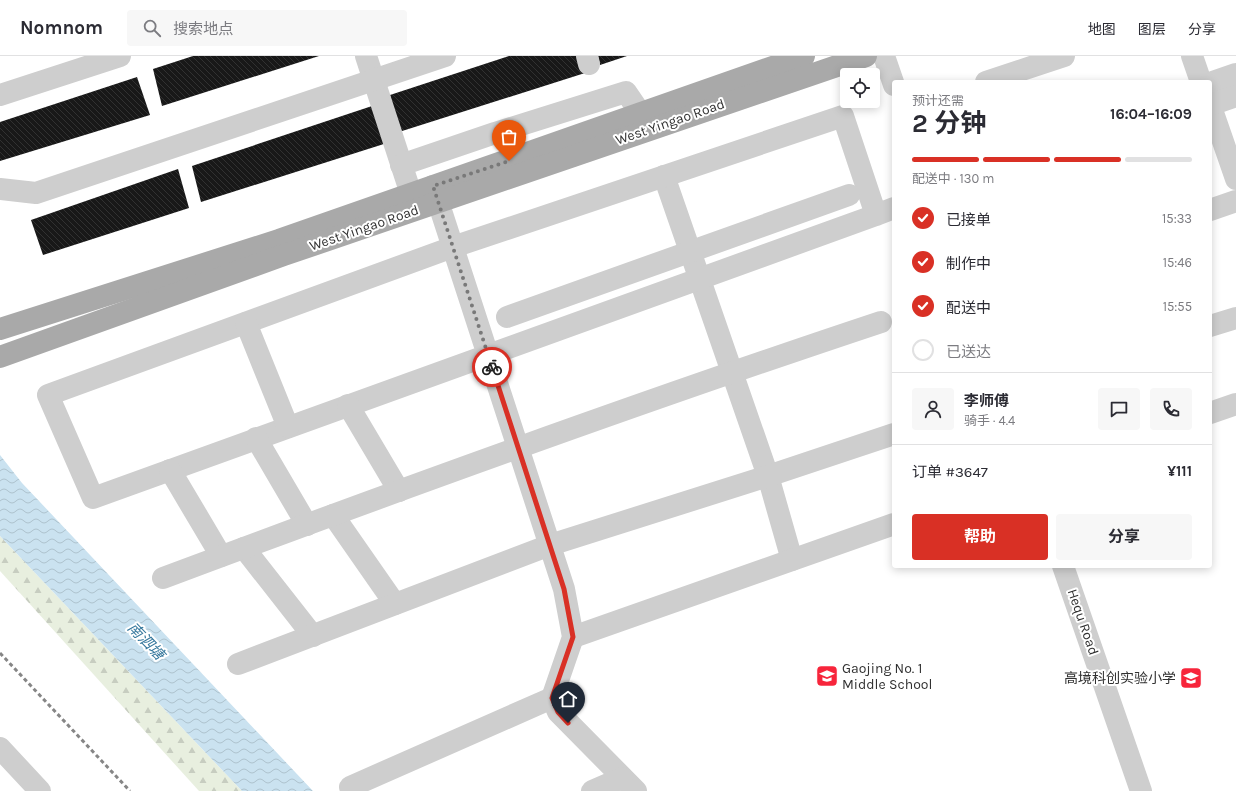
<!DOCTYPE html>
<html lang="zh">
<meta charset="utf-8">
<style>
body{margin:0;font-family:Karla,"Noto Sans SC",sans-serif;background:#f7f7f7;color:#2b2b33;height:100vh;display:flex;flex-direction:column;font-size:15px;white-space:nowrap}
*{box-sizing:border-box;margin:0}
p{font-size:13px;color:#7c7c81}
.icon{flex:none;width:22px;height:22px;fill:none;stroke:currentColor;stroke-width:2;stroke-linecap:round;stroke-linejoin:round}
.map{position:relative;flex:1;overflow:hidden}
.panel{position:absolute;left:892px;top:24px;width:320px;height:488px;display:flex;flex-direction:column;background:#fff;border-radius:4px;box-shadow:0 2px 10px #0003}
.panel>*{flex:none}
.tools{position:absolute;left:840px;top:12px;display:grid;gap:8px}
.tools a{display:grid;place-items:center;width:40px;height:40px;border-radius:4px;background:#fff;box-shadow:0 2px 10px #0003;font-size:20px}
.pin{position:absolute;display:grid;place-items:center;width:34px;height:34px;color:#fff;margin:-41px -17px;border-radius:50% 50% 50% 0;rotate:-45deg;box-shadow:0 0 4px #0007}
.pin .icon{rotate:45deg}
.courier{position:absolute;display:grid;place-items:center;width:40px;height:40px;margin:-20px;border:3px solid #d93025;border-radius:50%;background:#fff;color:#222;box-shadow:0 1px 5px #0007}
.summary em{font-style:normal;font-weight:700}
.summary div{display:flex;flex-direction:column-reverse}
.summary{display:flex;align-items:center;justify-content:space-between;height:68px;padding:0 20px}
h1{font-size:26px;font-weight:700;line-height:30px}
.bar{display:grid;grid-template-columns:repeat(4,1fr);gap:6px 4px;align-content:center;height:48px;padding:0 20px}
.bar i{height:5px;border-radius:3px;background:#e1e1e2}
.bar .active{background:#d93025}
.bar p{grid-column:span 4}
.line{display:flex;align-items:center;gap:10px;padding:0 20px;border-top:1px solid #e1e1e2}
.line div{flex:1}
.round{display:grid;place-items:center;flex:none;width:42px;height:42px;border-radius:4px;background:#f7f7f7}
ol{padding:0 20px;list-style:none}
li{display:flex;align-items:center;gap:12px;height:44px}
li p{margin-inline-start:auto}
li .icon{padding:4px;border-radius:50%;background:#d93025;color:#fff;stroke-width:4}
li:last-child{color:#7c7c81}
li i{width:22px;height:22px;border:2px solid #e1e1e2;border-radius:50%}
.button{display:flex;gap:8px;margin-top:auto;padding:8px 20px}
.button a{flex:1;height:46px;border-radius:4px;background:#d93025;color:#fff;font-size:16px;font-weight:700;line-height:46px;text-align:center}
.button a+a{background:#f7f7f7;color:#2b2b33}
header{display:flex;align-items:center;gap:24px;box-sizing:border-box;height:56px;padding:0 20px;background:#fff;border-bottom:1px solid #e1e1e2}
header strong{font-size:19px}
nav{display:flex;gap:22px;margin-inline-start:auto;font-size:14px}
.search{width:280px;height:36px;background:#f7f7f7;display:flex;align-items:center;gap:10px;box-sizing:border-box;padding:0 14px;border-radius:4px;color:#7c7c81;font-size:15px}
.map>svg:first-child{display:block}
.forest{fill:url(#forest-firs)}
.water{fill:url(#water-waves)}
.building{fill:url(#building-back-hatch)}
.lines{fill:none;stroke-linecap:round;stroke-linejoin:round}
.minor{stroke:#cecece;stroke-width:22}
.major{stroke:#a9a9a9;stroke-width:22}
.rail{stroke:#868686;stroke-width:3;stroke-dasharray:4 3;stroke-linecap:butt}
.done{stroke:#797979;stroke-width:4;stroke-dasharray:0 7.2}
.route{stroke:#d93025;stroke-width:5}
.labels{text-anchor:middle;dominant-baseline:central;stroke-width:4;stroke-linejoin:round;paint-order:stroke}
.street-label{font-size:14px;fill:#313131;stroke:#fff}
.poi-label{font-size:14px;fill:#313131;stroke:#fff;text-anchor:start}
.water-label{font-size:15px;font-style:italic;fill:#36789d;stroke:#fff}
</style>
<header>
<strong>Nomnom</strong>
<div class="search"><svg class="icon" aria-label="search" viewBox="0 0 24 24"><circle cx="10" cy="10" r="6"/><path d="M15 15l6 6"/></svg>搜索地点</div>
<nav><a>地图</a><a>图层</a><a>分享</a></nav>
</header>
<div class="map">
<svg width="1236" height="735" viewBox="0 0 1236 735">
<defs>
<pattern id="forest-firs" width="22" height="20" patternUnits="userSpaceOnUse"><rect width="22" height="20" fill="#e8efdf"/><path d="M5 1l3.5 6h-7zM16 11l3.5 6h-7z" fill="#c7cdc0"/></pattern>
<pattern id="water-waves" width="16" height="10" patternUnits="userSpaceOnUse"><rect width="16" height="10" fill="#cae2f0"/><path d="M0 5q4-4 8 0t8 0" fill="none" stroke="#aec2ce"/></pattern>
<pattern id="building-back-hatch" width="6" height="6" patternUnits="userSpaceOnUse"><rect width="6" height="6" fill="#181818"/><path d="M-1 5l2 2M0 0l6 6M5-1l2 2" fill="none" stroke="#313131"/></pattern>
</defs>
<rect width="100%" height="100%" fill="#fff"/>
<path class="forest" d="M 0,480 L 242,735 L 199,735 L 0,515 Z"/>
<path class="water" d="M 0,399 L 22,427 L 313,735 L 242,735 L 0,480 Z"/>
<g class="building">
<path d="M 193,0 L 319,0 L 162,50 L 153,13 Z"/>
<path d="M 509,0 L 578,0 L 585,17 L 399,76 L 390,39 Z"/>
<path d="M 598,0 L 627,0 L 600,9 Z"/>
<path d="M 137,21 L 150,59 L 0,105 L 0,66 Z"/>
<path d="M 372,50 L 387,87 L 201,146 L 192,110 Z"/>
<path d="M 178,113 L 189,152 L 43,199 L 31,164 Z"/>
</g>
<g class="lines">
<g class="minor">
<path d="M 366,0 L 411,138"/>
<path d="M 587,0 L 589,8"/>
<path d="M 884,0 L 894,29"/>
<path d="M 1192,0 L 1201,26"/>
<path d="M 986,26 L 1064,0"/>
<path d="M 1210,27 L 1236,18"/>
<path d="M 0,39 L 120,0"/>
<path d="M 1210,48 L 1236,123"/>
<path d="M 1210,49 L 1236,40"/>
<path d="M 401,109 L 495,77 L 626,36 L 641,58"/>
<path d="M 664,120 L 768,420 L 792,504"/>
<path d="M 433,130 L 564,533 L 573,581 L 552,642 L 558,656 L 636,735"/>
<path d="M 0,133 L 36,137 L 445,0"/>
<path d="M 1210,154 L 1236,145"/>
<path d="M 876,159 L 843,60 L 453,191 L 48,339 L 93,442 L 876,159 L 894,152"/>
<path d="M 507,261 L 849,139"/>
<path d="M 246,267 L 288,371"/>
<path d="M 1210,270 L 1236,262"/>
<path d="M 348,349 L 399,435"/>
<path d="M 1210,357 L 1236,348"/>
<path d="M 256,382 L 307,469"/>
<path d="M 170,414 L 221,500"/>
<path d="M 333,459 L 395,548"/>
<path d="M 244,492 L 313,580"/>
<path d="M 1063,510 L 1141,735"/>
<path d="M 163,522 C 401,433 640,346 881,266"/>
<path d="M 573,581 L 894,468"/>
<path d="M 238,608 L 550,489 L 768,420 L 894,378"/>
<path d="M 0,692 L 40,735"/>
<path d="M 350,731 L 552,642"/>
<path d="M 592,735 L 622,722"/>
</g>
<g class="major">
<path d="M 0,273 L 279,184 L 804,0"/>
<path d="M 0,301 L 284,199 L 866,0"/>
</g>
<path class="rail" d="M 0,597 L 130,735"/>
</g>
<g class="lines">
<path class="done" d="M 492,311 L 433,130 L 509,105"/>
<path class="route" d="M 492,311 L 564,533 L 573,581 L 552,642 L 558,656 L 568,667"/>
</g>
<defs>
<g id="school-square" transform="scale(1.15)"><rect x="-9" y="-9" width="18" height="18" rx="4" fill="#f7253b" stroke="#fff"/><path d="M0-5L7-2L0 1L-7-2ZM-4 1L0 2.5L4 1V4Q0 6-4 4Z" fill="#fff"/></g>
</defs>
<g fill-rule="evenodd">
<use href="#school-square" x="827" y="620"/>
<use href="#school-square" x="1191" y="622"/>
</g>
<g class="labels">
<g class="street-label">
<text transform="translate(670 66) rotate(-19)">West Yingao Road</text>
<text transform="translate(364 172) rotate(-19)">West Yingao Road</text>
<text transform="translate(1083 566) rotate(71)">Hequ Road</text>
</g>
<g class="poi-label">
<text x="842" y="612">Gaojing No. 1<tspan x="842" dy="16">Middle School</tspan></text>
<text x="1176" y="622" text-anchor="end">高境科创实验小学</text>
</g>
<g class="water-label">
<text transform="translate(146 585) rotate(46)">南泗塘</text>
</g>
</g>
</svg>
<div class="tools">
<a><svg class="icon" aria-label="locate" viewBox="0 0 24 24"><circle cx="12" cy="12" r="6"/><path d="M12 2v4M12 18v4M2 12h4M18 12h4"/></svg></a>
</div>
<div class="pin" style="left:509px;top:105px;background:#ea580c"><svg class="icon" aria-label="bag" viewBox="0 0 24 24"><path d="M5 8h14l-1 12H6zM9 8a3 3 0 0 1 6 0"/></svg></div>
<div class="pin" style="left:568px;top:667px;background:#1f2937"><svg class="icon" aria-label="home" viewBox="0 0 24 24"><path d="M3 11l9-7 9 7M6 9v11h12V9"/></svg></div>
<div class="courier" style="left:492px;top:311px"><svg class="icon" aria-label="bike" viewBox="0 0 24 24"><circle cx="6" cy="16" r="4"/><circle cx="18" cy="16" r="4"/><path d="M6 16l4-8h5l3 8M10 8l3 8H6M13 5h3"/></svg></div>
<section class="panel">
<div class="summary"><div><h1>2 分钟</h1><p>预计还需</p></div><em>16:04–16:09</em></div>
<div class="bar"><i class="active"></i><i class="active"></i><i class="active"></i><i></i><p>配送中 · 130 m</p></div>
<ol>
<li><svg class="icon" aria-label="check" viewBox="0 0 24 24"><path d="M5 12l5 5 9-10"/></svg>已接单<p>15:33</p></li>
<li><svg class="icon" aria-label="check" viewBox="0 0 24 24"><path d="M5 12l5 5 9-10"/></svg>制作中<p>15:46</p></li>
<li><svg class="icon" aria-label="check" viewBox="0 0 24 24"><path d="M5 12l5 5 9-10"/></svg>配送中<p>15:55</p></li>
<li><i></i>已送达</li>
</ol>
<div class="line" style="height:72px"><a class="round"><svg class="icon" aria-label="person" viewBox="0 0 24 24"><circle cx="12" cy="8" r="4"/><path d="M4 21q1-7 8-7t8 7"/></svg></a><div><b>李师傅</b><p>骑手 · 4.4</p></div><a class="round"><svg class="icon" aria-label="chat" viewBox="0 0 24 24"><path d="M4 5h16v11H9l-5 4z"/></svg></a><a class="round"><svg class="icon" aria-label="phone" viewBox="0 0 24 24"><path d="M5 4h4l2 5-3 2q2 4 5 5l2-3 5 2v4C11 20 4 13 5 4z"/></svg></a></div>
<div class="line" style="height:52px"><div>订单 #3647</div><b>¥111</b></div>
<div class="button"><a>帮助</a><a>分享</a></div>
</section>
</div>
